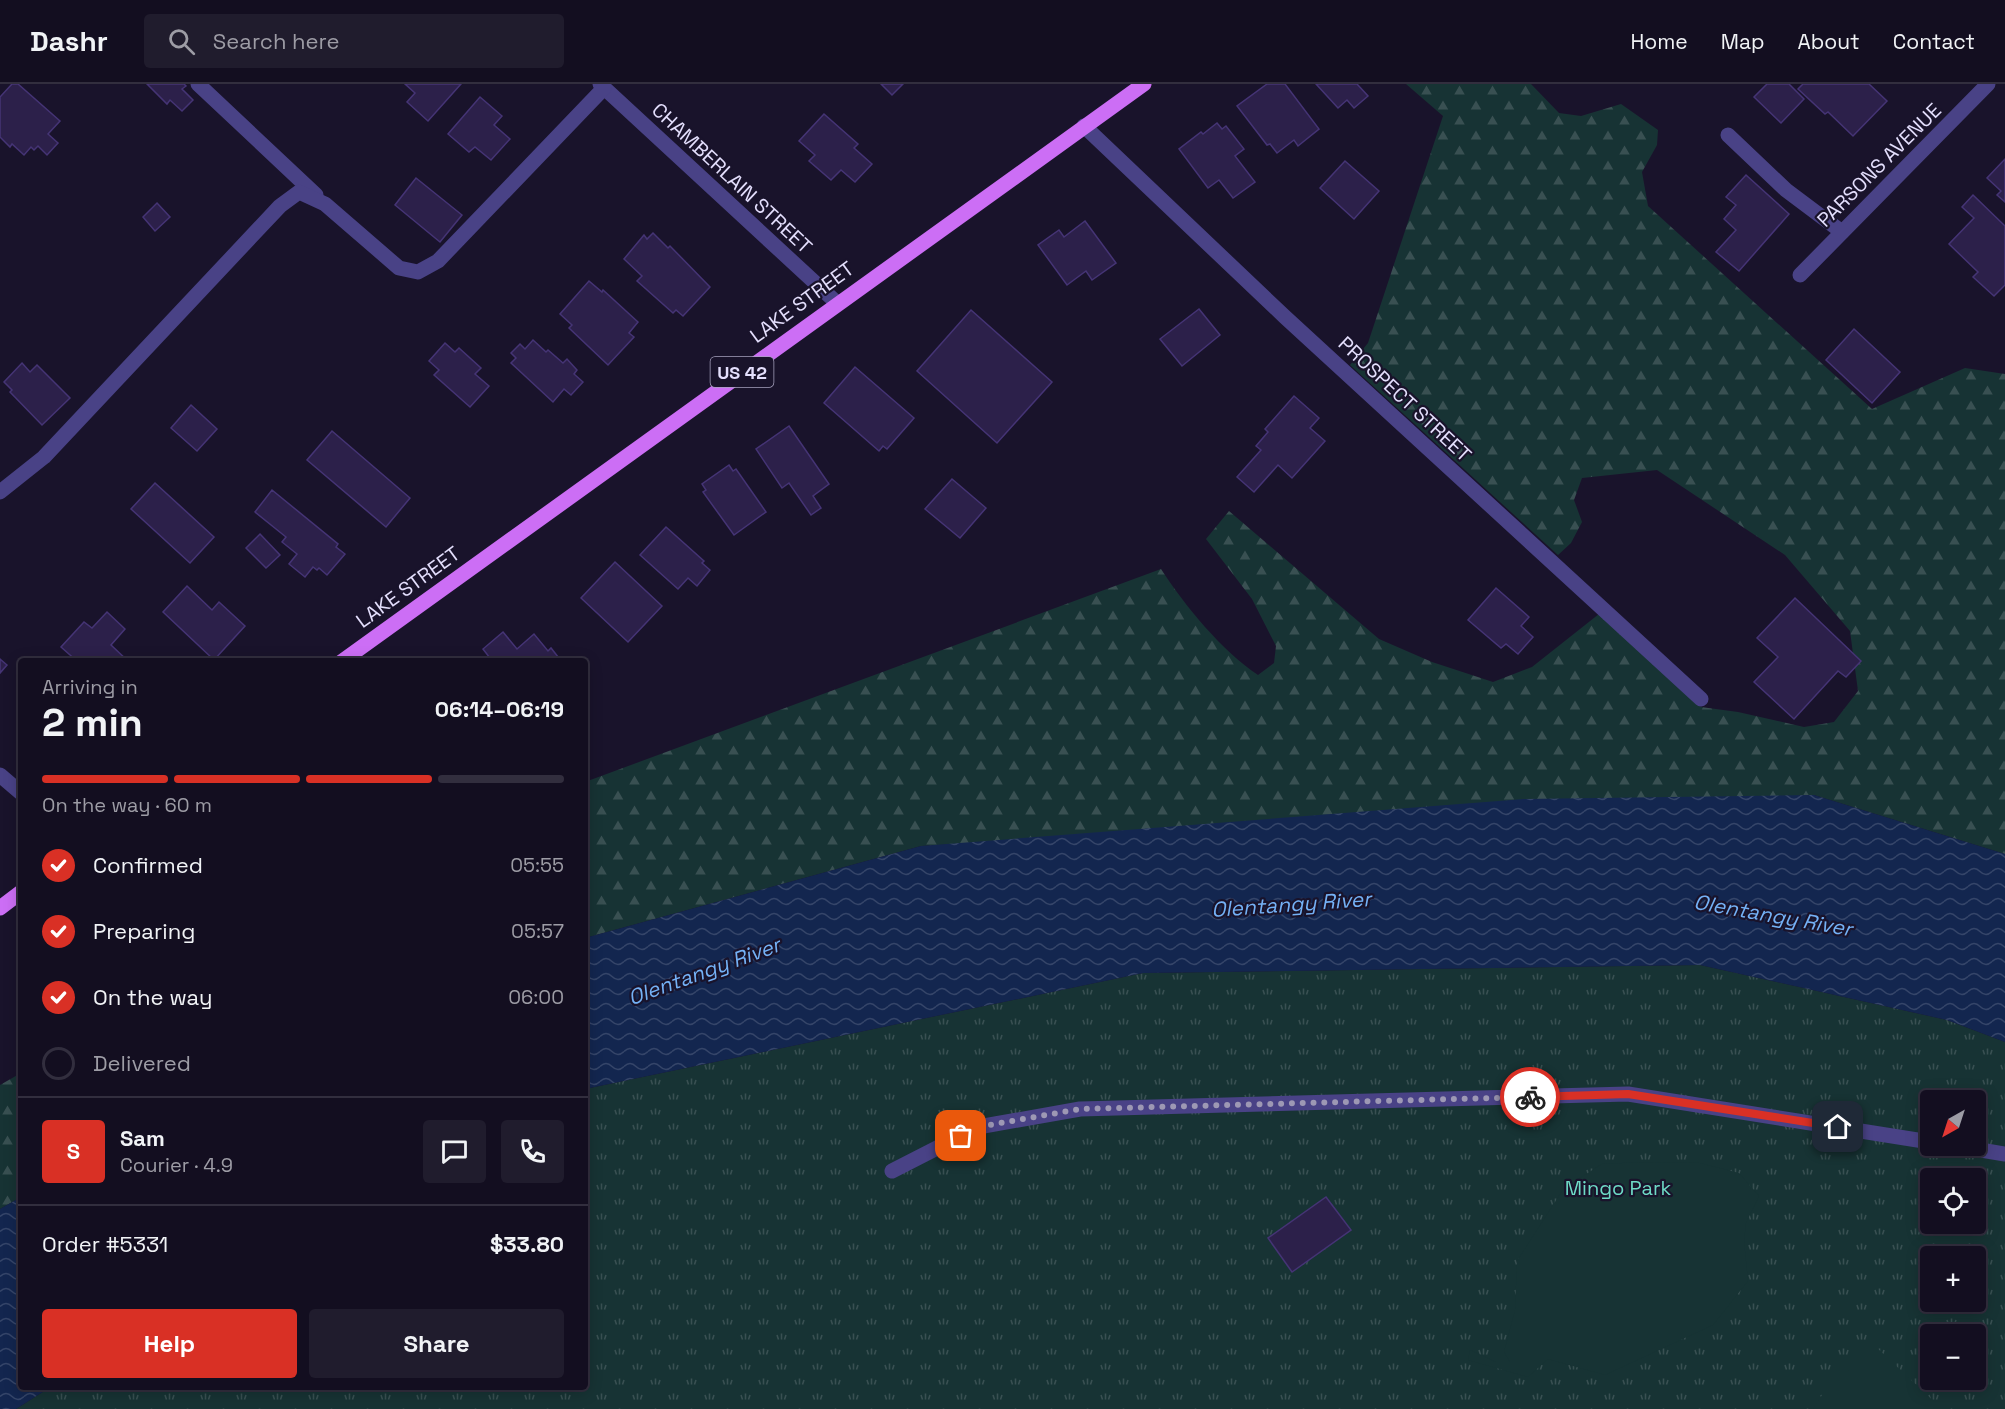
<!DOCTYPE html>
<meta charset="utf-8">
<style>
body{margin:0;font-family:"Space Grotesk",sans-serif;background:#201c2d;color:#f1f3f6;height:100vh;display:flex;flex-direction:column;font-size:22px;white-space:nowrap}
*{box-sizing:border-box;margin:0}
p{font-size:20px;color:#9d9ca5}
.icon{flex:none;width:33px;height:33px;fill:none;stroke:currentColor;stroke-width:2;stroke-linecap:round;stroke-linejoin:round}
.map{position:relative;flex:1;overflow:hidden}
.panel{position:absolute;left:18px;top:574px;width:570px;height:732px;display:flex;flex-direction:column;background:#130e20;border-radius:6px;box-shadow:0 3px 15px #0003,0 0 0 2px #322e3e}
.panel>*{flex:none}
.needle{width:39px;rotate:219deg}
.controls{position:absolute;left:1920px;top:1006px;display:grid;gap:12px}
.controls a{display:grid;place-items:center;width:66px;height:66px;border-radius:6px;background:#130e20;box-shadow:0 3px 15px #0003,0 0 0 2px #322e3e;font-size:30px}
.pin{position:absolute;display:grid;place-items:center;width:51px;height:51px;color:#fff;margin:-26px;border-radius:12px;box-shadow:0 3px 9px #0006}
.courier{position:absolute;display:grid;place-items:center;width:60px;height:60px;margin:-30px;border:4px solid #d93025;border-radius:50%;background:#fff;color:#222;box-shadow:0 2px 8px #0007}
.headline em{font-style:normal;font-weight:700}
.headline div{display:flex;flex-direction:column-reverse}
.headline{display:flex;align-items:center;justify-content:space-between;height:102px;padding:0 24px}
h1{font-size:39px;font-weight:700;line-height:45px}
.bar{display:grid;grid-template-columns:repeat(4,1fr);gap:9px 6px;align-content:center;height:72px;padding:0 24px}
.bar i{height:8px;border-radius:4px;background:#322e3e}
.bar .selected{background:#d93025}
.bar p{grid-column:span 4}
.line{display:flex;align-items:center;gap:15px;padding:0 24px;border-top:2px solid #322e3e}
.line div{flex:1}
.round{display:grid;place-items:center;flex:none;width:63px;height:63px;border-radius:6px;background:#201c2d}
ol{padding:0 24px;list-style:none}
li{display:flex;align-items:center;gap:18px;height:66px}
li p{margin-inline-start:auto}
li .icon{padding:6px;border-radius:50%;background:#d93025;color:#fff;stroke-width:4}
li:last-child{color:#9d9ca5}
li i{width:33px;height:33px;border:3px solid #322e3e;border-radius:50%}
.primary-button{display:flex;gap:12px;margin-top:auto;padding:12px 24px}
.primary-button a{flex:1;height:69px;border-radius:6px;background:#d93025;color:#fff;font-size:24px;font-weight:700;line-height:69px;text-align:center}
.primary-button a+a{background:#201c2d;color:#f1f3f6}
header{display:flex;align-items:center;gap:36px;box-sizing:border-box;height:84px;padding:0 30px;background:#130e20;border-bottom:2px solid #322e3e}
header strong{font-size:28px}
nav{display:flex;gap:33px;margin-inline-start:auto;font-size:21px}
.search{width:420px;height:54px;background:#201c2d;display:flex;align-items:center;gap:15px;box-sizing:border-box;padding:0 21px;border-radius:6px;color:#9d9ca5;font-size:22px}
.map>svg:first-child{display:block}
.forest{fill:url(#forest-firs)}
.park{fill:url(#park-tufts);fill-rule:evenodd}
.pitch{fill:#173334}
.water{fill:url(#water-waves)}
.building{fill:#2c204a;stroke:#453475;stroke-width:1.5}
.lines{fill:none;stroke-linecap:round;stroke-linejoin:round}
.minor{stroke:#494286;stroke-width:15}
.major{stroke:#cc6ef5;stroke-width:15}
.done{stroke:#9d98b4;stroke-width:6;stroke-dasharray:0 10.8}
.route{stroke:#d93025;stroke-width:8}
.labels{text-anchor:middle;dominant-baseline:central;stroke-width:4.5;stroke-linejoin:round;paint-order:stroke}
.shield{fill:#19132b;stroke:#a7a2be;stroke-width:1.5}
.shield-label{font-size:18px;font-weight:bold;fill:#e4dffd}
.street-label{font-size:20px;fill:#e4dffd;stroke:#19132b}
.park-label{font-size:20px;fill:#6edac6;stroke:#19132b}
.water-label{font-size:21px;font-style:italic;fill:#74b1f6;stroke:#19132b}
</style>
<header>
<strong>Dashr</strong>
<div class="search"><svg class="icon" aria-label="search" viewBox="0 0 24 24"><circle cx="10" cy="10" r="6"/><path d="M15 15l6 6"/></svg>Search here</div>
<nav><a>Home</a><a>Map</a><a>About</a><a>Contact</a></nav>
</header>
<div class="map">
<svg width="2005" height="1325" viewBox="0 0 2005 1325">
<defs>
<pattern id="forest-firs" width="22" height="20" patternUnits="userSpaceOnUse" patternTransform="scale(1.5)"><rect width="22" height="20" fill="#173334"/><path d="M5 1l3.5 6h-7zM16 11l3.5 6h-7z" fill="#395052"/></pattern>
<pattern id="park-tufts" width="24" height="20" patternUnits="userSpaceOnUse" patternTransform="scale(1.5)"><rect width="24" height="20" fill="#173334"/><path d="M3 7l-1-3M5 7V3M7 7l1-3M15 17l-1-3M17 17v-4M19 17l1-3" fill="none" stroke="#395052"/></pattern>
<pattern id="water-waves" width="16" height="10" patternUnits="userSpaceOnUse" patternTransform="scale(1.5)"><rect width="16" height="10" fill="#13264f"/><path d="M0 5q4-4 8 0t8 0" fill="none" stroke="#354569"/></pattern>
</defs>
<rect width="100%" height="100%" fill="#19132b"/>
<g class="forest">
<path d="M 1406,0 L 1531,0 L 1559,29 L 1581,32 L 1621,20 L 1658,46 L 1657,61 L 1642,88 L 1648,122 L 1872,325 L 1965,284 L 2005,290 L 2005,770 L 1814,711 L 921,762 L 585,854 L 585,698 L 1161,485 C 1185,522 1222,567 1258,591 L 1274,579 L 1276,562 L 1252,515 L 1206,455 L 1229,427 L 1379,555 L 1432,578 L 1493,598 L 1532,583 L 1599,530 L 1701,623 L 1738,628 L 1804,643 L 1834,638 L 1858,607 L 1850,547 L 1785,471 L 1657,386 L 1582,394 L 1574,416 L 1582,438 L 1571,459 L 1558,471 L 1350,281 L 1368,259 L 1443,32 Z"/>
<path d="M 21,989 L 21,1113 L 0,1125 L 0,1001 Z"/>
</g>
<path class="park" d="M 1700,881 L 1947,936 L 2005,958 L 2005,1325 L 16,1325 L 49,1304 L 585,1304 L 585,1005 L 1143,889 ZM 1930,1017 L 1976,1017 L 1976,1062 L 1930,1062 ZM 1930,1095 L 1976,1095 L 1976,1140 L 1930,1140 ZM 1930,1173 L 1976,1173 L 1976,1218 L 1930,1218 ZM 1930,1251 L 1976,1251 L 1976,1296 L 1930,1296 Z"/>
<g class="pitch">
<path d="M 1642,1078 L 1700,1079 L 1739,1089 L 1759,1112 L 1746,1139 L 1744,1157 L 1748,1197 L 1713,1241 L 1605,1291 L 1548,1275 L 1528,1293 L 1468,1276 L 1470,1266 L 1496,1278 L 1510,1278 L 1504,1268 L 1515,1226 L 1517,1177 L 1564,1104 L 1602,1080 Z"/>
<path d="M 1875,1262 L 1942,1325 L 1813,1325 L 1822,1311 Z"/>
</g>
<g class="water">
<path d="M 1814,711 L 2005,770 L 2005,958 L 1947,936 L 1700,881 L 1143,889 L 585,1005 L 585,854 L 921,762 L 1524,715 Z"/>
<path d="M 21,1113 L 21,1304 L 49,1304 L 16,1325 L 0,1325 L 0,1125 Z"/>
</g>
<g class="building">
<path d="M 12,0 L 18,0 L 60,37 L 48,50 L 58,59 L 47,71 L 38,62 L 34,66 L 31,63 L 24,71 L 12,60 L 10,63 L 0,53 L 0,13 Z"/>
<path d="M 147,0 L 184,0 L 186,2 L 182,5 L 193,16 L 182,27 L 170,16 L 167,20 Z"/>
<path d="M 405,0 L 461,0 L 428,37 L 407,18 L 415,9 Z"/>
<path d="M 881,0 L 903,0 L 892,11 Z"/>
<path d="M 1267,0 L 1285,0 L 1319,45 L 1298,62 L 1294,56 L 1277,69 L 1270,60 L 1267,61 L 1237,22 Z"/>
<path d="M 1316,0 L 1357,0 L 1368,12 L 1354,24 L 1347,16 L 1338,24 Z"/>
<path d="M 1767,0 L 1789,0 L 1804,15 L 1781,39 L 1754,13 Z"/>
<path d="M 1803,0 L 1869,0 L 1887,17 L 1853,52 L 1828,28 L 1825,30 L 1798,5 Z"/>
<path d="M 480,13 L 502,32 L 494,41 L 510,55 L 491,76 L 475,63 L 469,68 L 448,50 Z"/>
<path d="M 824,30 L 858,60 L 854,64 L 872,80 L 855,98 L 841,86 L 831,96 L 809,77 L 815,71 L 799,57 Z"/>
<path d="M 1217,39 L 1222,45 L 1226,42 L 1244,65 L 1235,72 L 1255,98 L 1233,114 L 1219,96 L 1208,104 L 1179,65 L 1201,48 L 1203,50 Z"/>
<path d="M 2005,75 L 2005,118 L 1997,111 L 2001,107 L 1987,94 Z"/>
<path d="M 1345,77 L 1379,107 L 1354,135 L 1320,104 Z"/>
<path d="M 1746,91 L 1789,130 L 1739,187 L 1716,168 L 1736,146 L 1724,135 L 1736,121 L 1726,113 Z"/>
<path d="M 416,94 L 462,131 L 440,158 L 395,121 Z"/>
<path d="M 1973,111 L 2005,142 L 2005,201 L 1994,212 L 1973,193 L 1978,188 L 1949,160 L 1974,134 L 1962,123 Z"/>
<path d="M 157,119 L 170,133 L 155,147 L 143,133 Z"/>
<path d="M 1085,137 L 1116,179 L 1092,196 L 1086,187 L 1067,201 L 1038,161 L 1059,146 L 1064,153 Z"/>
<path d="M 653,149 L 668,164 L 670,162 L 710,203 L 683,232 L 676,226 L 673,229 L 637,197 L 642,192 L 624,175 L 644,151 L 647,155 Z"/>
<path d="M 589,197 L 602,208 L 603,206 L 638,238 L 629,249 L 634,253 L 608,281 L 569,244 L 572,241 L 560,230 Z"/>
<path d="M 1199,225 L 1220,251 L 1182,282 L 1160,255 Z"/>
<path d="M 971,226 L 1052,298 L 997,359 L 917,287 Z"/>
<path d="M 1854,245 L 1900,288 L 1872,319 L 1826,276 Z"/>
<path d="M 533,256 L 546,268 L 548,266 L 563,279 L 567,275 L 577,286 L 574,290 L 583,298 L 571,311 L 564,305 L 553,318 L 511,279 L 516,274 L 511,269 L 520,260 L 525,265 Z"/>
<path d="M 445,259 L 455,268 L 459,264 L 481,284 L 475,290 L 489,302 L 470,323 L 434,291 L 439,286 L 429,277 Z"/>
<path d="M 22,279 L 30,288 L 37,281 L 70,314 L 42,341 L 10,308 L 12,306 L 4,298 Z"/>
<path d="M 855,283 L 914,334 L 887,365 L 883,362 L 879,367 L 824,319 Z"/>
<path d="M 1294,312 L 1319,334 L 1310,344 L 1325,357 L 1292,394 L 1278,381 L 1254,408 L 1237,393 L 1261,366 L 1256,362 L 1268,348 L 1265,345 Z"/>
<path d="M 191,321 L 217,345 L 197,367 L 171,344 Z"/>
<path d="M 789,342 L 829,400 L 813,412 L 821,424 L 811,431 L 789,399 L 782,404 L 756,365 Z"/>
<path d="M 332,347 L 410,414 L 386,443 L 307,376 Z"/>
<path d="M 729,381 L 733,387 L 736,385 L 766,428 L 734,451 L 703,408 L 706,406 L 702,400 Z"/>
<path d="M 952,395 L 986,424 L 960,454 L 925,425 Z"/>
<path d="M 155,399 L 214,453 L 190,479 L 131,425 Z"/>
<path d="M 272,406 L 338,460 L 336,463 L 345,470 L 327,491 L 319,484 L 317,486 L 313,483 L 305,493 L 289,480 L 297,470 L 282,458 L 286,453 L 255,428 Z"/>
<path d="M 666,443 L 704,477 L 702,479 L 710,486 L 697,502 L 688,494 L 678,505 L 640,471 Z"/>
<path d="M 260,450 L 280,471 L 266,484 L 246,464 Z"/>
<path d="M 615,478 L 662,522 L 628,558 L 581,514 Z"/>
<path d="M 187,502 L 212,526 L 219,518 L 245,542 L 214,576 L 163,528 Z"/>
<path d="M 1496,504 L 1529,533 L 1521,542 L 1533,553 L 1518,570 L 1506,560 L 1501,564 L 1468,536 Z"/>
<path d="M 1795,514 L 1861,577 L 1846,593 L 1838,587 L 1794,635 L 1754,598 L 1778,573 L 1757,554 Z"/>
<path d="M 107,528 L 125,545 L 111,561 L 129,578 L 78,578 L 61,563 L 84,538 L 92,544 Z"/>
<path d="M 503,548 L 517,565 L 534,550 L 548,567 L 551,564 L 562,578 L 493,578 L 483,565 Z"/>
<path d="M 0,575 L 7,581 L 0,589 Z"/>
<path d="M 1326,1113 L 1351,1146 L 1292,1188 L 1268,1154 Z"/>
</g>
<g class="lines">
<g class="minor">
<path d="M 198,0 L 316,111"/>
<path d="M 600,0 L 837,219"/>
<path d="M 1084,42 L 1285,233 L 1701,615"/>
<path d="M 1728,51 L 1786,106 L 1842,148"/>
<path d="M 1800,191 L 1988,0"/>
<path d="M 0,408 L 44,373 L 280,122 L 299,108 L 325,120 L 399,184 L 418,188 L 438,177 L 604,4"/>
<path d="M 0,691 L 21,709"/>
<path d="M 1957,1062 L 2005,1070"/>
<path d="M 892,1087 L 978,1043 L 1080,1025 L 1628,1010 L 1930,1058"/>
</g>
<g class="major">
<path d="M 341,578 L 1144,0"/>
<path d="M 0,824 L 21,808"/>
</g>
</g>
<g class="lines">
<path class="done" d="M 961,1052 L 978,1043 L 1080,1025 L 1530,1013"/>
<path class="route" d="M 1530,1013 L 1628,1010 L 1838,1043"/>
</g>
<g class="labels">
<rect class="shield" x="710.5" y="273" width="63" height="30" rx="4.5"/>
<g class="shield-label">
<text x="742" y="288">US 42</text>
</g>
<g class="street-label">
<text transform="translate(1879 81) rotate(-45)">PARSONS AVENUE</text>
<text transform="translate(732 94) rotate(43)">CHAMBERLAIN STREET</text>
<text transform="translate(802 218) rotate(-36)">LAKE STREET</text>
<text transform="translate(1405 315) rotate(43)">PROSPECT STREET</text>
<text transform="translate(408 503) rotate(-36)">LAKE STREET</text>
</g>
<g class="park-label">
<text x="1618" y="1104">Mingo Park</text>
</g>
<g class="water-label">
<text transform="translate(1291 820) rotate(-4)">Olentangy River</text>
<text transform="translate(1773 831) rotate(10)">Olentangy River</text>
<text transform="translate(704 887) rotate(-20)">Olentangy River</text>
</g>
</g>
</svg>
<div class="controls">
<a><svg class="needle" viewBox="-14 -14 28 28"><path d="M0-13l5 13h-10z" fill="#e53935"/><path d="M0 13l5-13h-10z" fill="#9d9ca5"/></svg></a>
<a><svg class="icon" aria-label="locate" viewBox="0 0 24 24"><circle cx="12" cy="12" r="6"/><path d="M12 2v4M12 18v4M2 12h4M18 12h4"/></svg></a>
<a>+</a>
<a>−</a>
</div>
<div class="pin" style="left:961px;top:1052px;background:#ea580c"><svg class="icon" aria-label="bag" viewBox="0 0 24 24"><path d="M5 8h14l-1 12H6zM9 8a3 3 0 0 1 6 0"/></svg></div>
<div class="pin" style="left:1838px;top:1043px;background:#1f2937"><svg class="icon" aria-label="home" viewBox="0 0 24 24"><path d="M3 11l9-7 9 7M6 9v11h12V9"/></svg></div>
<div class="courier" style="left:1530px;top:1013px"><svg class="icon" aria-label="bike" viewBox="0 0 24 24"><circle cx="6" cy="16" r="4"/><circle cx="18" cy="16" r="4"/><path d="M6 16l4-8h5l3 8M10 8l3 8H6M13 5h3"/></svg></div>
<section class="panel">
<div class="headline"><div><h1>2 min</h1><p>Arriving in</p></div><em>06:14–06:19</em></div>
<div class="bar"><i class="selected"></i><i class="selected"></i><i class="selected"></i><i></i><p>On the way · 60 m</p></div>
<ol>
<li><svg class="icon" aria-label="check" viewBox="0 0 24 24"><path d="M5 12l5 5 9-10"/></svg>Confirmed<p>05:55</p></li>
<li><svg class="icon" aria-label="check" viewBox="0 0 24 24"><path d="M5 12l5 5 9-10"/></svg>Preparing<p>05:57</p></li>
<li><svg class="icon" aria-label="check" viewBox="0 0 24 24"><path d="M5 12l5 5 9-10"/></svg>On the way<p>06:00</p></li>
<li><i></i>Delivered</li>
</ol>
<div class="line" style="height:108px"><b class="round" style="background:#d93025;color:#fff">S</b><div><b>Sam</b><p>Courier · 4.9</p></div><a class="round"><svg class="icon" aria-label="chat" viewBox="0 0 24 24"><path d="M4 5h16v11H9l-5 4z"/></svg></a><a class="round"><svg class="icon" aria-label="phone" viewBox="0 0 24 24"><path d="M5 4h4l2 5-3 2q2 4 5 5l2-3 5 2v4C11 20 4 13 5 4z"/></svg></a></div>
<div class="line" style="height:78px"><div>Order #5331</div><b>$33.80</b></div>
<div class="primary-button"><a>Help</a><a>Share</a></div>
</section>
</div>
